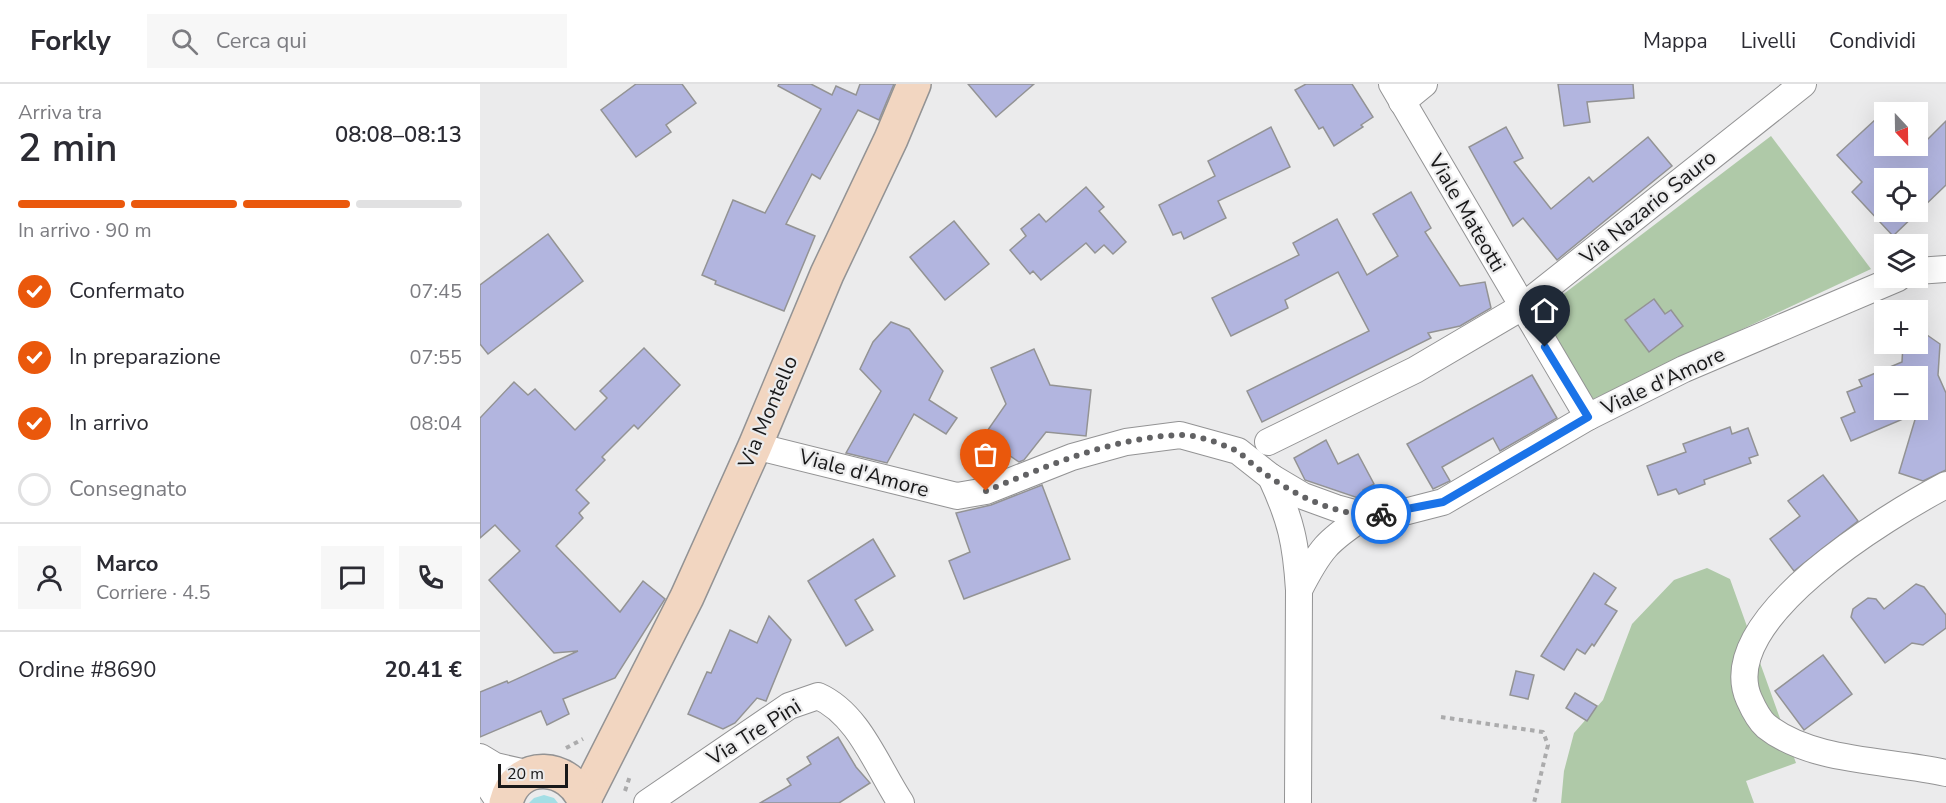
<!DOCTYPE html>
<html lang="it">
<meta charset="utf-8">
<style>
body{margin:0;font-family:"Nunito Sans",sans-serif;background:#f7f7f7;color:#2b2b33;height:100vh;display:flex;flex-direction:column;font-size:22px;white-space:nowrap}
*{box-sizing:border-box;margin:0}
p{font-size:20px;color:#7c7c81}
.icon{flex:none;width:33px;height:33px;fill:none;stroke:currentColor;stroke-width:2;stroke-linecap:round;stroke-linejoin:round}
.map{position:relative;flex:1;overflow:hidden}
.panel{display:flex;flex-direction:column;background:#fff;width:480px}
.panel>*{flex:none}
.needle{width:39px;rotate:158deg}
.tools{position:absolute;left:1394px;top:18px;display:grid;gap:12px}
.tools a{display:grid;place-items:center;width:54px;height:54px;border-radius:0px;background:#fff;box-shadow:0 6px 24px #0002;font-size:30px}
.scale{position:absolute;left:18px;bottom:15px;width:70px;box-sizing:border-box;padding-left:6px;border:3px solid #19191a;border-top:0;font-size:16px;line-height:21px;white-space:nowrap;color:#19191a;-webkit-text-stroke:4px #ebebec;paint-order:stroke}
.pin{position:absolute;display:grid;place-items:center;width:51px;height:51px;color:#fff;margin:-62px -26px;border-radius:50% 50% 50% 0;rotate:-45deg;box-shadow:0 0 6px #0007}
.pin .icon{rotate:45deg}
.courier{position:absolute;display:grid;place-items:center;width:60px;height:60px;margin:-30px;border:4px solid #1a73e8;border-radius:50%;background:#fff;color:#222;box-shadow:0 2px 8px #0007}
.summary em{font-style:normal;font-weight:600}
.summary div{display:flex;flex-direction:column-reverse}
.summary{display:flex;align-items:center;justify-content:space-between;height:102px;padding:0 18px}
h1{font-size:39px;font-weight:600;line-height:45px}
.bar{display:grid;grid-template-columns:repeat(4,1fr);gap:9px 6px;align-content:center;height:72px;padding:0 18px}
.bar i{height:8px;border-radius:4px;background:#e1e1e2}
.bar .current{background:#ea580c}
.bar p{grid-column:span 4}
.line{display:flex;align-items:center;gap:15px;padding:0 18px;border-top:2px solid #e1e1e2}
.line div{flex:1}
.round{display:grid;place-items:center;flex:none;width:63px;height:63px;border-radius:0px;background:#f7f7f7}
ol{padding:0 18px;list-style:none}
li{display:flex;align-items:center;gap:18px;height:66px}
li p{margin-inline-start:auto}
li .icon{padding:6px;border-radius:50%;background:#ea580c;color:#fff;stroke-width:4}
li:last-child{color:#7c7c81}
li i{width:33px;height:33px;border:3px solid #e1e1e2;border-radius:50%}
header{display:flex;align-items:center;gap:36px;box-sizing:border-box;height:84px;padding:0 30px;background:#fff;border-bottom:2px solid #e1e1e2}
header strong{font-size:28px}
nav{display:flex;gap:33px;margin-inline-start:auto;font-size:21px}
.search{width:420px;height:54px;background:#f7f7f7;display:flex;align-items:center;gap:15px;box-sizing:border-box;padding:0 21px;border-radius:0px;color:#7c7c81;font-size:22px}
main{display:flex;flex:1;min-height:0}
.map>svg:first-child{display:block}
.green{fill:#afc9a8}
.water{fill:#a4dee5}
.building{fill:#b2b5df;stroke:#939394;stroke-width:1.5;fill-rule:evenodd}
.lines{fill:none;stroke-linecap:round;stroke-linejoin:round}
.street-casing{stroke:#939394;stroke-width:28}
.secondary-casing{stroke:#939394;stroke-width:36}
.path{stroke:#ababac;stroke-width:4;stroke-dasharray:4.5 4.5;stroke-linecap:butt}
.street{stroke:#fff;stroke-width:26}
.secondary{stroke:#f2d6c1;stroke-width:33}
.done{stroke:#626264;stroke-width:6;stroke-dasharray:0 10.8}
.route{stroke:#1a73e8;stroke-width:8}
.labels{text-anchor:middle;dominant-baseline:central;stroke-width:4.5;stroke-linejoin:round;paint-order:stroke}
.street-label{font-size:21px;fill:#19191a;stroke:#ebebec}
</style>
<header>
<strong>Forkly</strong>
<div class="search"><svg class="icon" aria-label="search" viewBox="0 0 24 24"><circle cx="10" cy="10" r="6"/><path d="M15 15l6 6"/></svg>Cerca qui</div>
<nav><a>Mappa</a><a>Livelli</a><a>Condividi</a></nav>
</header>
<main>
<section class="panel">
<div class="summary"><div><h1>2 min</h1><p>Arriva tra</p></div><em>08:08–08:13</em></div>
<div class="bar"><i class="current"></i><i class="current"></i><i class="current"></i><i></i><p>In arrivo · 90 m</p></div>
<ol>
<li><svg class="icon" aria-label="check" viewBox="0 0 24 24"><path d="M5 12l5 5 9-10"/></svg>Confermato<p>07:45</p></li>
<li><svg class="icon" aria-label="check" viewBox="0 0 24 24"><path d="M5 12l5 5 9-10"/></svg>In preparazione<p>07:55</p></li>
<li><svg class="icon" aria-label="check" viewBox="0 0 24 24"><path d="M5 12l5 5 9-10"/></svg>In arrivo<p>08:04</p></li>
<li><i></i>Consegnato</li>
</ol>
<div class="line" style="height:108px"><a class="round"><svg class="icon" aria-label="person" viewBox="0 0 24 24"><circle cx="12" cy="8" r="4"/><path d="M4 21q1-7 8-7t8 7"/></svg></a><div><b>Marco</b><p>Corriere · 4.5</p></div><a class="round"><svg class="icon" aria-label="chat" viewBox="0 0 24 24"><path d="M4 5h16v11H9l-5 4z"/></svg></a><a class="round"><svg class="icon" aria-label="phone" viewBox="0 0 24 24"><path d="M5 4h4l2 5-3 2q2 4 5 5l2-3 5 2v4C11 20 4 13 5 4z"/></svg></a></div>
<div class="line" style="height:78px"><div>Ordine #8690</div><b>20.41 €</b></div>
</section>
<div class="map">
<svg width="1466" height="719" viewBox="0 0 1466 719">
<rect width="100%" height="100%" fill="#ebebec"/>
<g class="green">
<path d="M 1291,52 L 1391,185 L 1113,315 L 1060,228 Z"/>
<path d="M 1227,484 L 1250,495 L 1316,679 L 1266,697 L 1274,719 L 1081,719 L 1084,687 L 1094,649 L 1123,616 L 1152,540 L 1194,496 Z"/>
</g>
<path class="water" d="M 64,711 L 74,714 L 78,719 L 49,719 L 54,714 Z"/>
<g class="building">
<path d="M 156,0 L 202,0 L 216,19 L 186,41 L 191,48 L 156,73 L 121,26 Z"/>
<path d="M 299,0 L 331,0 L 352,11 L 356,2 L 376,11 L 380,0 L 414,0 L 399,36 L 378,26 L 340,95 L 332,90 L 306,140 L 335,152 L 304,227 L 235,200 L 236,197 L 222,191 L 253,116 L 285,129 L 341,25 L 298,2 Z"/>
<path d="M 488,0 L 554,0 L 516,33 Z"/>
<path d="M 826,0 L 872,0 L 893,33 L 881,41 L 883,43 L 854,62 L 843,43 L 839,45 L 815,6 Z"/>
<path d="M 1078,0 L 1153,0 L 1154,14 L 1107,18 L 1110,38 L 1084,42 Z"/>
<path d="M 1409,23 L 1414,28 L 1404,28 L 1404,62 L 1437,62 L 1437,43 L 1448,55 L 1466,37 L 1466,101 L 1413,152 L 1372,108 L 1382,98 L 1357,71 ZM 1404,94 L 1437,94 L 1437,128 L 1404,128 Z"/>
<path d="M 791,43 L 810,83 L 738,117 L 746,134 L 704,155 L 701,148 L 693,151 L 679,121 L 735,92 L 728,77 Z"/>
<path d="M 1026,43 L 1043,74 L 1034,78 L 1071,125 L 1109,93 L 1113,98 L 1168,53 L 1192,82 L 1077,176 L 1043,134 L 1033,142 L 989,63 Z"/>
<path d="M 606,103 L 624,123 L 619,127 L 646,158 L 633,170 L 624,161 L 615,169 L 606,159 L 561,196 L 553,187 L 550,190 L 530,166 L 546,152 L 541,145 L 559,130 L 566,138 Z"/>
<path d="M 931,108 L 951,144 L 945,148 L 980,202 L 1005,198 L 1011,224 L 980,242 L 948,249 L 951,254 L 782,338 L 767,307 L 889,247 L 858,188 L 805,216 L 808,224 L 751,252 L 732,214 L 819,171 L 813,159 L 857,135 L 887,191 L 918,172 L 893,130 Z"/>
<path d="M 474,137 L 509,180 L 465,216 L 430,173 Z"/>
<path d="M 68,150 L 103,197 L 8,270 L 0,260 L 0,201 Z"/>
<path d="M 1174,215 L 1185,230 L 1191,226 L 1203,242 L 1169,268 L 1145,236 Z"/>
<path d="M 411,238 L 429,245 L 463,287 L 449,316 L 477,334 L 466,350 L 434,330 L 407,379 L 366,369 L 401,307 L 380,285 L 393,258 Z"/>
<path d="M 1437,244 L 1460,260 L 1458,291 L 1466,309 L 1466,386 L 1443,397 L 1419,389 L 1437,329 L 1371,357 L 1361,334 L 1375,328 L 1367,308 L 1382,302 L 1379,296 L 1422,278 L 1423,260 L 1437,260 ZM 1404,292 L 1437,292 L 1437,326 L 1404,326 Z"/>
<path d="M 164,264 L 200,301 L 158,345 L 154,341 L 122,373 L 125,376 L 96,406 L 109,419 L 99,429 L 103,434 L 76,462 L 140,528 L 163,497 L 185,515 L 135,594 L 83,615 L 89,630 L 67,641 L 61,627 L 0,653 L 0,608 L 27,597 L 28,599 L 98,567 L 74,569 L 9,496 L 40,467 L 15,441 L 0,454 L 0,334 L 34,298 L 48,311 L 55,305 L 95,346 L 127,314 L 120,307 Z"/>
<path d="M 554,265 L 570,301 L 611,306 L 606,352 L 566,348 L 544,376 L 539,378 L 503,353 L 526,320 L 511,284 Z"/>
<path d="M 1052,291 L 1077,334 L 1020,367 L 1013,354 L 962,383 L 970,397 L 953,405 L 927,360 Z"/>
<path d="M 1250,343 L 1252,350 L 1268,344 L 1278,371 L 1269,374 L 1271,379 L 1224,396 L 1225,400 L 1199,410 L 1196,405 L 1178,411 L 1167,382 L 1206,368 L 1203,360 Z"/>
<path d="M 846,356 L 858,380 L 878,370 L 894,400 L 883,406 L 884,416 L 825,396 L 814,374 Z"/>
<path d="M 1343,391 L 1378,437 L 1314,487 L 1290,455 L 1320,432 L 1308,417 Z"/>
<path d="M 562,401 L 590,475 L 484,515 L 469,477 L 490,468 L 476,429 L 511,421 Z"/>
<path d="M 393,455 L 415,492 L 375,516 L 393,546 L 366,562 L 328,497 Z"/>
<path d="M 1114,489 L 1136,504 L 1125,520 L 1137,527 L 1114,562 L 1112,560 L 1105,570 L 1097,565 L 1084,586 L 1061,572 Z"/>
<path d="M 1436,500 L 1444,503 L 1466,531 L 1466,544 L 1443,561 L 1432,559 L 1405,579 L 1371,533 L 1373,525 L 1388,514 L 1396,515 L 1404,525 Z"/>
<path d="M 289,532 L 311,556 L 286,617 L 277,614 L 255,639 L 243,645 L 208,630 L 227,588 L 231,589 L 250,546 L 277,559 Z"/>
<path d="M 1343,571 L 1372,610 L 1324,646 L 1295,607 Z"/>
<path d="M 1036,587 L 1054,591 L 1048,615 L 1030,611 Z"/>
<path d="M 1095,609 L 1117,622 L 1107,637 L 1086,624 Z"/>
<path d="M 358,653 L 376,683 L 390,699 L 359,719 L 280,719 L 311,701 L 307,695 L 331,680 L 327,673 Z"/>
</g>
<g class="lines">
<g class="street-casing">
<g id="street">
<path d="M 912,0 L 1108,333"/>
<path d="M 922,18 L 944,0"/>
<path d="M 1437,187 L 1466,185"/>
<path d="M 788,358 L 935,286 L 1042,223 L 1323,0"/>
<path d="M 275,362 L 477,412 L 506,407 L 592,373 L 646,358 L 700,351 L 758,367 L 791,393 L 823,412 L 856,424 L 885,432 L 928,427 L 963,418 L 1108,333 L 1204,285 L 1418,194"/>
<path d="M 791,393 C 811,436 816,459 819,506 C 840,465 847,457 885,432"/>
<path d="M 1466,401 C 1409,431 1234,535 1269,615 C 1273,624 1278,635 1286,642 C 1332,679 1411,676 1466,689"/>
<path d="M 0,673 L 15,682 L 50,690"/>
<path d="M 0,689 L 20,719"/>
<path d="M 167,719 L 309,622 L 338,612 C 379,630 397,683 421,719"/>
<path d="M 818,719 L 819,506"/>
</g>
</g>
<g class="secondary-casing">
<g id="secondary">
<path d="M 104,716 L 207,513 L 275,362 L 347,190 L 411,55 L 434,0"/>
<path d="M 26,719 C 36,675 91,679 105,719"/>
</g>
</g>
<g class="path">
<path d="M 961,633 L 1063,648 L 1068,661 L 1054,719"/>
<path d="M 86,664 L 103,655"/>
<path d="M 145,707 L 150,692"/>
</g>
<use href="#street" class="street"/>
<use href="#secondary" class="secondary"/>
</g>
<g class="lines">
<path class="done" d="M 506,407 C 567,382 631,354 698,351 C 716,350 739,359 755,366 C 764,371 771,380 780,386 C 811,410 861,435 901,430"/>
<path class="route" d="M 901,430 L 963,418 L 1108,333 L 1065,263"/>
</g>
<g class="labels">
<g class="street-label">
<text transform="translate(1168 123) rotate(-39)">Via Nazario Sauro</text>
<text transform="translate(987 129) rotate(60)">Viale Mateotti</text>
<text transform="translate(1183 297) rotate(-25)">Viale d'Amore</text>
<text transform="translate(288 328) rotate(-67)">Via Montello</text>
<text transform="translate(384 389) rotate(15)">Viale d'Amore</text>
<text transform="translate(274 648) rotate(-32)">Via Tre Pini</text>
</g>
</g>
</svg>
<div class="tools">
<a><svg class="needle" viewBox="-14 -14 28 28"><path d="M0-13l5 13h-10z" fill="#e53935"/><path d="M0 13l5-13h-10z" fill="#7c7c81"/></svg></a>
<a><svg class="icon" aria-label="locate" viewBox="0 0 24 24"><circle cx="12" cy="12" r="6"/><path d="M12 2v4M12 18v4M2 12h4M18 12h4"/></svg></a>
<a><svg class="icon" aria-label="layers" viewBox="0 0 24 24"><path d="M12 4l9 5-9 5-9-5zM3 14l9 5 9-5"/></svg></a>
<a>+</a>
<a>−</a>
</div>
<div class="scale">20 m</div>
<div class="pin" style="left:506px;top:407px;background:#ea580c"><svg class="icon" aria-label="bag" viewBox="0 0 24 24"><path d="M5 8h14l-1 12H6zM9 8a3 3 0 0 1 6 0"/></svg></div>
<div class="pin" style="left:1065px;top:263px;background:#1f2937"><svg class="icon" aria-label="home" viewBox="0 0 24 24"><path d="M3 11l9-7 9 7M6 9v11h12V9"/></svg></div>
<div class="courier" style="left:901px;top:430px"><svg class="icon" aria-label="bike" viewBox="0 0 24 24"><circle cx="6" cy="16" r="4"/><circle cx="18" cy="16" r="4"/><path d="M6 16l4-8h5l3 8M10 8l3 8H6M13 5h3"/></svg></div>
</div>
</main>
